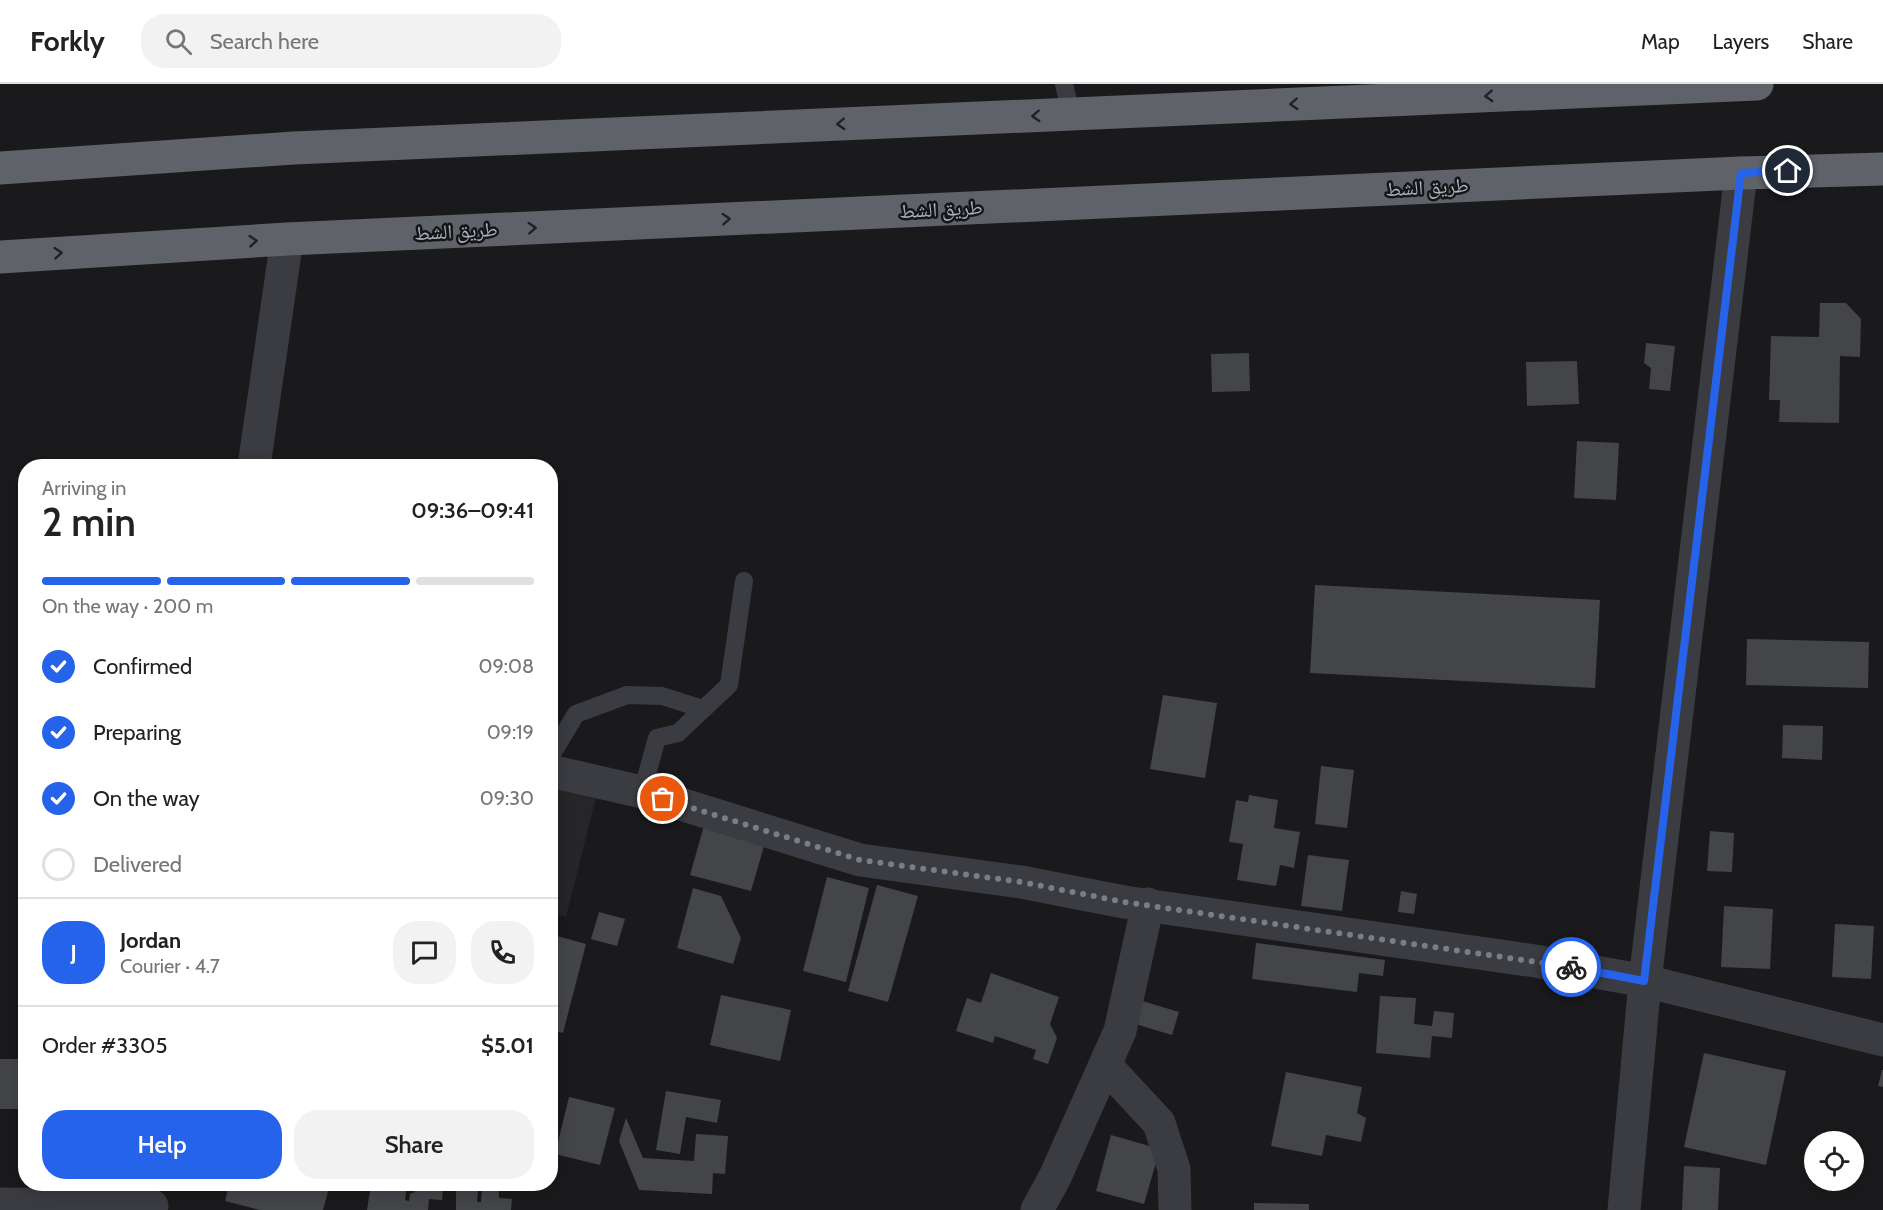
<!DOCTYPE html>
<meta charset="utf-8">
<style>
body{margin:0;font-family:Cabin,"Noto Naskh Arabic",sans-serif;background:#f2f2f2;color:#222;height:100vh;display:flex;flex-direction:column;font-size:22px;white-space:nowrap}
*{box-sizing:border-box;margin:0}
p{font-size:20px;color:#767676}
.icon{flex:none;width:33px;height:33px;fill:none;stroke:currentColor;stroke-width:2;stroke-linecap:round;stroke-linejoin:round}
.map{position:relative;flex:1;overflow:hidden}
.drawer{position:absolute;left:18px;top:375px;width:540px;height:732px;display:flex;flex-direction:column;background:#fff;border-radius:24px;box-shadow:0 3px 15px #0003}
.drawer>*{flex:none}
.controls{position:absolute;left:1804px;top:1047px;display:grid;gap:12px}
.controls a{display:grid;place-items:center;width:60px;height:60px;border-radius:50%;background:#fff;box-shadow:0 3px 15px #0003;font-size:30px}
.pin{position:absolute;display:grid;place-items:center;width:51px;height:51px;color:#fff;margin:-26px;border:3px solid #fff;border-radius:50%;box-shadow:0 2px 6px #0007}
.courier{position:absolute;display:grid;place-items:center;width:60px;height:60px;margin:-30px;border:4px solid #2563eb;border-radius:50%;background:#fff;color:#222;box-shadow:0 2px 8px #0007}
.head em{font-style:normal;font-weight:600}
.head div{display:flex;flex-direction:column-reverse}
.head{display:flex;align-items:center;justify-content:space-between;height:102px;padding:0 24px}
h1{font-size:39px;font-weight:600;line-height:45px}
.bar{display:grid;grid-template-columns:repeat(4,1fr);gap:9px 6px;align-content:center;height:72px;padding:0 24px}
.bar i{height:8px;border-radius:4px;background:#e0e0e0}
.bar .active{background:#2563eb}
.bar p{grid-column:span 4}
.line{display:flex;align-items:center;gap:15px;padding:0 24px;border-top:2px solid #e0e0e0}
.line div{flex:1}
.round{display:grid;place-items:center;flex:none;width:63px;height:63px;border-radius:24px;background:#f2f2f2}
ol{padding:0 24px;list-style:none}
li{display:flex;align-items:center;gap:18px;height:66px}
li p{margin-inline-start:auto}
li .icon{padding:6px;border-radius:50%;background:#2563eb;color:#fff;stroke-width:4}
li:last-child{color:#767676}
li i{width:33px;height:33px;border:3px solid #e0e0e0;border-radius:50%}
.button{display:flex;gap:12px;margin-top:auto;padding:12px 24px}
.button a{flex:1;height:69px;border-radius:24px;background:#2563eb;color:#fff;font-size:24px;font-weight:600;line-height:69px;text-align:center}
.button a+a{background:#f2f2f2;color:#222}
header{display:flex;align-items:center;gap:36px;box-sizing:border-box;height:84px;padding:0 30px;background:#fff;border-bottom:2px solid #e0e0e0}
header strong{font-size:28px}
nav{display:flex;gap:33px;margin-inline-start:auto;font-size:21px}
.search{width:420px;height:54px;background:#f2f2f2;display:flex;align-items:center;gap:15px;box-sizing:border-box;padding:0 21px;border-radius:24px;color:#767676;font-size:22px}
.map>svg:first-child{display:block}
.built{fill:#262629}
.building{fill:#444549}
.lines{fill:none;stroke-linecap:round;stroke-linejoin:round}
.service{stroke:#3b3c41;stroke-width:18}
.minor{stroke:#3b3c41;stroke-width:33}
.trunk{stroke:#5f6269;stroke-width:33}
.oneway{stroke:#202123}
.done{stroke:#797d84;stroke-width:6;stroke-dasharray:0 10.8}
.route{stroke:#2563eb;stroke-width:8}
.labels{text-anchor:middle;dominant-baseline:central;stroke-width:5;stroke-linejoin:round;paint-order:stroke}
.street-label{font-size:20px;fill:#acb2bc;stroke:#151517}
</style>
<header>
<strong>Forkly</strong>
<div class="search"><svg class="icon" aria-label="search" viewBox="0 0 24 24"><circle cx="10" cy="10" r="6"/><path d="M15 15l6 6"/></svg>Search here</div>
<nav><a>Map</a><a>Layers</a><a>Share</a></nav>
</header>
<div class="map">
<svg width="1883" height="1126" viewBox="0 0 1883 1126">
<rect width="100%" height="100%" fill="#1a1a1c"/>
<path class="built" d="M 551,702 L 596,713 L 566,833 L 551,829 Z"/>
<g class="building">
<path d="M 1820,219 L 1846,219 L 1861,235 L 1860,273 L 1840,272 L 1839,339 L 1779,338 L 1780,316 L 1769,316 L 1771,252 L 1819,253 Z"/>
<path d="M 1646,259 L 1675,262 L 1670,307 L 1649,305 L 1651,284 L 1644,279 Z"/>
<path d="M 1249,269 L 1250,307 L 1212,308 L 1211,270 Z"/>
<path d="M 1577,277 L 1579,320 L 1527,322 L 1526,278 Z"/>
<path d="M 1577,357 L 1619,359 L 1616,416 L 1574,414 Z"/>
<path d="M 1315,501 L 1600,516 L 1595,604 L 1310,589 Z"/>
<path d="M 1747,555 L 1869,558 L 1868,604 L 1746,601 Z"/>
<path d="M 1163,611 L 1217,619 L 1205,694 L 1150,685 Z"/>
<path d="M 1783,641 L 1823,642 L 1822,676 L 1782,674 Z"/>
<path d="M 1321,682 L 1354,686 L 1347,744 L 1315,740 Z"/>
<path d="M 1249,711 L 1278,716 L 1274,744 L 1300,748 L 1294,784 L 1280,781 L 1276,802 L 1237,796 L 1243,760 L 1229,758 L 1236,716 L 1248,718 Z"/>
<path d="M 705,738 L 766,755 L 751,807 L 690,791 Z"/>
<path d="M 1710,747 L 1734,749 L 1732,788 L 1707,787 Z"/>
<path d="M 1308,771 L 1349,776 L 1342,827 L 1301,822 Z"/>
<path d="M 827,793 L 869,804 L 846,898 L 803,887 Z"/>
<path d="M 877,801 L 918,812 L 888,918 L 848,907 Z"/>
<path d="M 693,804 L 721,812 L 741,854 L 733,880 L 677,864 Z"/>
<path d="M 1401,807 L 1417,810 L 1414,830 L 1398,828 Z"/>
<path d="M 1724,822 L 1773,825 L 1770,885 L 1721,883 Z"/>
<path d="M 599,828 L 625,835 L 617,862 L 591,855 Z"/>
<path d="M 1835,840 L 1874,842 L 1871,895 L 1832,893 Z"/>
<path d="M 550,850 L 586,860 L 563,949 L 550,946 Z"/>
<path d="M 1256,859 L 1385,876 L 1383,892 L 1359,889 L 1357,908 L 1252,895 Z"/>
<path d="M 991,889 L 1059,913 L 1050,940 L 1057,954 L 1048,980 L 1033,975 L 1036,966 L 995,952 L 993,959 L 956,947 L 967,914 L 981,919 Z"/>
<path d="M 721,911 L 791,926 L 780,977 L 710,961 Z"/>
<path d="M 1380,912 L 1416,914 L 1414,940 L 1432,942 L 1434,927 L 1454,929 L 1452,954 L 1432,952 L 1430,974 L 1376,969 Z"/>
<path d="M 1139,916 L 1179,928 L 1172,951 L 1132,939 Z"/>
<rect x="22" y="958" width="4" height="53"/>
<path d="M 1704,969 L 1786,987 L 1766,1081 L 1684,1063 Z"/>
<rect x="0" y="975" width="20" height="50"/>
<path d="M 1882,986 L 1883,986 L 1883,1003 L 1878,1002 Z"/>
<path d="M 1286,988 L 1362,1003 L 1357,1029 L 1366,1034 L 1361,1058 L 1326,1051 L 1322,1072 L 1271,1062 Z"/>
<path d="M 666,1007 L 721,1016 L 717,1039 L 686,1033 L 680,1070 L 656,1066 Z"/>
<path d="M 569,1013 L 615,1024 L 600,1081 L 555,1070 Z"/>
<path d="M 626,1034 L 643,1074 L 694,1077 L 696,1050 L 728,1052 L 725,1090 L 713,1089 L 712,1110 L 639,1106 L 619,1057 Z"/>
<path d="M 1111,1051 L 1160,1065 L 1144,1120 L 1096,1107 Z"/>
<path d="M 1684,1082 L 1720,1084 L 1718,1126 L 1682,1126 Z"/>
<path d="M 229,1100 L 330,1100 L 323,1126 L 260,1126 L 225,1117 Z"/>
<path d="M 371,1100 L 407,1100 L 405,1116 L 409,1117 L 410,1110 L 415,1108 L 416,1100 L 443,1103 L 442,1116 L 429,1115 L 428,1126 L 367,1126 Z"/>
<path d="M 456,1104 L 478,1106 L 477,1118 L 481,1118 L 482,1104 L 499,1105 L 499,1114 L 512,1115 L 511,1126 L 456,1126 Z"/>
<path d="M 1254,1119 L 1309,1120 L 1309,1126 L 1254,1126 Z"/>
</g>
<g class="lines">
<g class="service">
<path d="M 1064,0 L 1071,30"/>
<path d="M 550,673 L 576,630 L 627,611 L 662,612 L 703,625"/>
<path d="M 642,708 L 657,654 L 678,649 L 729,601 L 744,497"/>
</g>
<g class="minor">
<path d="M 254,382 L 287,155"/>
<path d="M 550,687 L 642,708 L 860,776 L 1021,798 L 1124,818 L 1535,877 L 1645,897 L 1883,956"/>
<path d="M 1105,981 L 1159,1039 L 1174,1085 L 1175,1126"/>
<path d="M 0,1120 L 152,1122"/>
<path d="M 1037,1126 L 1055,1093 L 1120,947 L 1148,820"/>
<path d="M 1624,1126 L 1645,897 L 1741,89"/>
</g>
<g class="trunk">
<path d="M 0,84 L 294,64 L 1757,0"/>
<path d="M 0,173 L 287,155 L 1741,89 L 1883,85"/>
</g>
</g>
<defs><path id="oneway-chevron" d="M-2-3.5L2.5 0L-2 3.5" fill="none" stroke-width="1.6" stroke-linecap="round" stroke-linejoin="round" transform="scale(1.5)"/></defs>
<g class="oneway">
<use href="#oneway-chevron" transform="translate(1489 12) rotate(177)"/>
<use href="#oneway-chevron" transform="translate(1294 20) rotate(177)"/>
<use href="#oneway-chevron" transform="translate(1036 32) rotate(177)"/>
<use href="#oneway-chevron" transform="translate(841 40) rotate(177)"/>
<use href="#oneway-chevron" transform="translate(726 135) rotate(-3)"/>
<use href="#oneway-chevron" transform="translate(532 144) rotate(-3)"/>
<use href="#oneway-chevron" transform="translate(253 157) rotate(-4)"/>
<use href="#oneway-chevron" transform="translate(58 169) rotate(-4)"/>
</g>
<g class="lines">
<path class="done" d="M 663,715 L 860,776 L 1021,798 L 1124,818 L 1571,883"/>
<path class="route" d="M 1571,883 L 1644,897 L 1741,89 L 1788,87"/>
</g>
<g class="labels">
<g class="street-label">
<text transform="translate(1427 103) rotate(-3)">طريق الشط</text>
<text transform="translate(941 125) rotate(-3)">طريق الشط</text>
<text transform="translate(456 147) rotate(-3)">طريق الشط</text>
</g>
</g>
</svg>
<div class="controls">
<a><svg class="icon" aria-label="locate" viewBox="0 0 24 24"><circle cx="12" cy="12" r="6"/><path d="M12 2v4M12 18v4M2 12h4M18 12h4"/></svg></a>
</div>
<div class="pin" style="left:663px;top:715px;background:#ea580c"><svg class="icon" aria-label="bag" viewBox="0 0 24 24"><path d="M5 8h14l-1 12H6zM9 8a3 3 0 0 1 6 0"/></svg></div>
<div class="pin" style="left:1788px;top:87px;background:#1f2937"><svg class="icon" aria-label="home" viewBox="0 0 24 24"><path d="M3 11l9-7 9 7M6 9v11h12V9"/></svg></div>
<div class="courier" style="left:1571px;top:883px"><svg class="icon" aria-label="bike" viewBox="0 0 24 24"><circle cx="6" cy="16" r="4"/><circle cx="18" cy="16" r="4"/><path d="M6 16l4-8h5l3 8M10 8l3 8H6M13 5h3"/></svg></div>
<section class="drawer">
<div class="head"><div><h1>2 min</h1><p>Arriving in</p></div><em>09:36–09:41</em></div>
<div class="bar"><i class="active"></i><i class="active"></i><i class="active"></i><i></i><p>On the way · 200 m</p></div>
<ol>
<li><svg class="icon" aria-label="check" viewBox="0 0 24 24"><path d="M5 12l5 5 9-10"/></svg>Confirmed<p>09:08</p></li>
<li><svg class="icon" aria-label="check" viewBox="0 0 24 24"><path d="M5 12l5 5 9-10"/></svg>Preparing<p>09:19</p></li>
<li><svg class="icon" aria-label="check" viewBox="0 0 24 24"><path d="M5 12l5 5 9-10"/></svg>On the way<p>09:30</p></li>
<li><i></i>Delivered</li>
</ol>
<div class="line" style="height:108px"><b class="round" style="background:#2563eb;color:#fff">J</b><div><b>Jordan</b><p>Courier · 4.7</p></div><a class="round"><svg class="icon" aria-label="chat" viewBox="0 0 24 24"><path d="M4 5h16v11H9l-5 4z"/></svg></a><a class="round"><svg class="icon" aria-label="phone" viewBox="0 0 24 24"><path d="M5 4h4l2 5-3 2q2 4 5 5l2-3 5 2v4C11 20 4 13 5 4z"/></svg></a></div>
<div class="line" style="height:78px"><div>Order #3305</div><b>$5.01</b></div>
<div class="button"><a>Help</a><a>Share</a></div>
</section>
</div>
